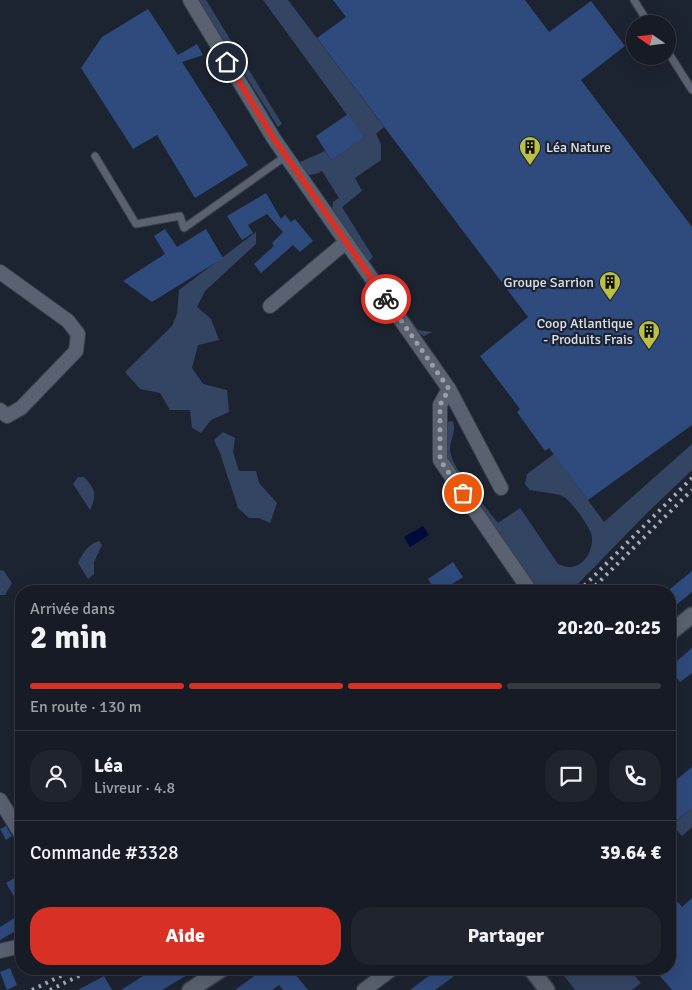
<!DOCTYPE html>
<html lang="fr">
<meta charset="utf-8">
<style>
body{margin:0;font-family:Signika,sans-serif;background:#1f242d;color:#f1f3f6;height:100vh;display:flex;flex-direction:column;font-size:19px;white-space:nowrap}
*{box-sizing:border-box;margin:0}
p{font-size:16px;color:#9ea1a7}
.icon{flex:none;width:28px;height:28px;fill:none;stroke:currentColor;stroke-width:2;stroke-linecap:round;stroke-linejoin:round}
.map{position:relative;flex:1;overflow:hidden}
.panel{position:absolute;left:15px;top:585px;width:661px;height:390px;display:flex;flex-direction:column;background:#161b25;border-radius:20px;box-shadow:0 5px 20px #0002,0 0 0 1px #353942}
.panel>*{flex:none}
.needle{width:32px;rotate:284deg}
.fabs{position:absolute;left:626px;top:15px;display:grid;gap:10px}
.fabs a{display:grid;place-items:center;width:50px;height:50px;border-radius:50%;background:#161b25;box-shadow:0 5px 20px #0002,0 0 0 1px #353942;font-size:25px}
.pin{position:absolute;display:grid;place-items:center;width:42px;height:42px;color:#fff;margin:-21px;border:2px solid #fff;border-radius:50%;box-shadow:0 1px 5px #0007}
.courier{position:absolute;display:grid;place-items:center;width:50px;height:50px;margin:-25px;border:4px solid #d93025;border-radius:50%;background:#fff;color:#222;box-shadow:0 1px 6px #0007}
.overview em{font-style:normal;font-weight:700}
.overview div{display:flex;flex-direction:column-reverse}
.overview{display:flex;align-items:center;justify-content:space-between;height:85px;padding:0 15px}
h1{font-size:32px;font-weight:700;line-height:38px}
.bar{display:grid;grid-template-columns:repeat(4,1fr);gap:8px 5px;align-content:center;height:60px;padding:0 15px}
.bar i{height:6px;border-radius:4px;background:#353942}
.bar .on{background:#d93025}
.bar p{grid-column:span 4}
.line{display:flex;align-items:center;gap:12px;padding:0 15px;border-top:1px solid #353942}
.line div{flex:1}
.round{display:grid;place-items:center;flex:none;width:52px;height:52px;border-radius:20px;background:#1f242d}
.primary-button{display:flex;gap:10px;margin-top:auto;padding:10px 15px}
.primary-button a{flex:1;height:58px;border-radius:20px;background:#d93025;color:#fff;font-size:20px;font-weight:700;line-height:58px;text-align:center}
.primary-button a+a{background:#1f242d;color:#f1f3f6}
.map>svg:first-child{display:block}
.green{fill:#344564}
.water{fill:#000b3a}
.building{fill:#2f4a7d}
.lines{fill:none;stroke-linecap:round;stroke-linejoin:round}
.lane-casing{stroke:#3a404a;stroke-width:9}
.street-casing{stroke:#3a404a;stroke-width:16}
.secondary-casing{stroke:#3a404a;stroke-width:18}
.lane{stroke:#5a6271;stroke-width:7}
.street{stroke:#5a6271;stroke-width:14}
.secondary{stroke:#5a6271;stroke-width:15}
.rail{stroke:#a9aeb8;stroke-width:4;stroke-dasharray:2.5 5;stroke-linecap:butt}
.done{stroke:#999fa9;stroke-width:5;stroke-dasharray:0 9}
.route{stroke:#d93025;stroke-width:6}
.labels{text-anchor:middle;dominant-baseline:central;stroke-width:4.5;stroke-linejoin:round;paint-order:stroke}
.poi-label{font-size:14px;fill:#dce1ea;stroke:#1d2431;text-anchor:end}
</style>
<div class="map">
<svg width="692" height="990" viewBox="0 0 692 990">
<rect width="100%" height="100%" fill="#1d2431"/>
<g class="green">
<path d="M 198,0 L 206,0 L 282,124 L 278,127 Z"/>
<path d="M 263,0 L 288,0 L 384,127 L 376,134 L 381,144 L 381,160 L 355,178 L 362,191 L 342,207 L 373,257 L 369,261 L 418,330 L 432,332 L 424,336 L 413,330 L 332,210 L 333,202 L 339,198 L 322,171 L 316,174 L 307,175 L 302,170 L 300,162 L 325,151 L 331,160 L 364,138 Z"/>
<path d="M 256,232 L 256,244 L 205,291 L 197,307 L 211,319 L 219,340 L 198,345 L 192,368 L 203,384 L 227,390 L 229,412 L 211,420 L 201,433 L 192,428 L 190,410 L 170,410 L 160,393 L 140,389 L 125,372 L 172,326 L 177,314 L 179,290 Z"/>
<path d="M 453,421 C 457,435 447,442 451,455 C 454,470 487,509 498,523 L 520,508 L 558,564 C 561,565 566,567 569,567 C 584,567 593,551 592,537 C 591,528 572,502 564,497 C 559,493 538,492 530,490 L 525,484 L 527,474 L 554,454 L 604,522 L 692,444 L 692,470 L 645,515 L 571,591 L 538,591 L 448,462 L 442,446 L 447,422 Z"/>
<path d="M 223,432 L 235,438 L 233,452 L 239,471 L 256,471 L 259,483 L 277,503 L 270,523 L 259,518 L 249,518 L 238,508 L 220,453 L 214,440 Z"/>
<path d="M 78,477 L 84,477 C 96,490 97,495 90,510 L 73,484 Z"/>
<path d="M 99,541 L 102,545 L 94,562 L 94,574 L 88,579 L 78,563 C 82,554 88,544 99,541 Z"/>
<path d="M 0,570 L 4,571 L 12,583 L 5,595 L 0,595 Z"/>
<path d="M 692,808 L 692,827 L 682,836 L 672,825 Z"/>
<path d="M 559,969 L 629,969 L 641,983 L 632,990 L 575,990 Z"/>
</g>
<path class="water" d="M 423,526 L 429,535 L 410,547 L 404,537 Z"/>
<g class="building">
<path d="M 333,0 L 525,0 L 549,32 L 591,1 L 625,46 L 581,80 L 692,227 L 692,425 L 588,500 L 549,448 L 545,451 L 517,412 L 520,409 L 480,356 L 528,317 L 317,38 L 346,17 Z"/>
<path d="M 148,9 L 178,55 L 197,44 L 203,55 L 182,62 L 248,165 L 195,198 L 157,135 L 133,149 L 81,68 L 102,37 Z"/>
<path d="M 348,114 L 364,138 L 331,160 L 316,136 Z"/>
<path d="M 266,193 L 281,219 L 285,215 L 291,222 L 295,219 L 313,241 L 300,252 L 293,245 L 261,273 L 254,264 L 274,246 L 272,243 L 283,232 L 267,214 L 248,225 L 253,233 L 242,240 L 227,216 Z"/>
<path d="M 165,229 L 177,247 L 206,229 L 223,258 L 152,302 L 123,281 L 165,254 L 154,236 Z"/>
<path d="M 453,562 L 463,577 L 452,584 L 456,591 L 436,591 L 428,579 Z"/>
<path d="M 692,571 L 692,592 L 670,610 L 670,589 Z"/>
<path d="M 692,648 L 692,673 L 680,682 L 670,670 L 670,667 Z"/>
<path d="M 692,767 L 692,808 L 670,826 L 670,785 Z"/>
<path d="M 6,826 L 12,836 L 6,840 L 0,829 Z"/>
<path d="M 21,874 L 21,908 L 6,883 Z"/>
<path d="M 670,893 L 682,907 L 692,898 L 692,990 L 672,990 L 654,969 L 670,969 Z"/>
<path d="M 21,914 L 21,928 L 0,940 L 0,927 Z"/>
<path d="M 10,968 L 17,985 L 7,990 L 0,972 Z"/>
<path d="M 154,969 L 197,969 L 162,990 L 121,990 Z"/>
<path d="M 264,969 L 291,969 L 308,990 L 283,990 L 279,985 L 272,990 L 235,990 Z"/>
<path d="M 438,969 L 464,969 L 435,990 L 410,990 Z"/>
<path d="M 104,976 L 112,990 L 78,990 Z"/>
</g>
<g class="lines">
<g class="lane-casing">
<g id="lane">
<path d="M 634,0 L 649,24"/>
<path d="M 668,52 L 692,90"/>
<path d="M 95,156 L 136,224 L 180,216 L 184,228 L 286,156"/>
</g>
</g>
<g class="street-casing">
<g id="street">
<path d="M 190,0 L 274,139 L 449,389 L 501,488"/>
<path d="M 0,272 L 68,321 L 78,334 L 76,351 L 21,408 L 7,416 L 0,410"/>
<path d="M 270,306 L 346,242"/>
<path d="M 449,389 L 440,405 L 440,460 L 530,591"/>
<path d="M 0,800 L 21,834"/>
<path d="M 0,951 L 21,946"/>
<path d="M 364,990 L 392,969"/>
</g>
</g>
<g class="secondary-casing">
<g id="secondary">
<path d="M 670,633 L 692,615"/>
<path d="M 531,969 L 547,990"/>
<path d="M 190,990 L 222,969"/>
</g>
</g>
<use href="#lane" class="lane"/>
<use href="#street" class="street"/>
<use href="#secondary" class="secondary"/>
<g class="rail">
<path d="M 579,591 L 692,478"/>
<path d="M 590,591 L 692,490"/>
<path d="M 32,990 L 75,969"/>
<path d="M 50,990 L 93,969"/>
</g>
</g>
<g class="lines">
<path class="done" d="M 386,299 L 449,389 L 440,405 L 440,460 L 463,493"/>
<path class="route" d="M 227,62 L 274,139 L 386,299"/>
</g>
<defs>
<g id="building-pin" transform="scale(1.125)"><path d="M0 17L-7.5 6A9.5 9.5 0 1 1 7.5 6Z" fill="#bac046" stroke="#1d2431"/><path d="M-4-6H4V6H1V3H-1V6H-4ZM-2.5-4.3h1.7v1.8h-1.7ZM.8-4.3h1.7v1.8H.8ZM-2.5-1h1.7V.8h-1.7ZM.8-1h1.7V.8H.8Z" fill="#111"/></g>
</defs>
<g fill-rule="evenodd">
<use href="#building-pin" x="530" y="147"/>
<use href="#building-pin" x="610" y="282"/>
<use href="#building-pin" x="649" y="331"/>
</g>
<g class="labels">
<g class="poi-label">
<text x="546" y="147" text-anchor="start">Léa Nature</text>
<text x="594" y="282">Groupe Sarrion</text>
<text x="633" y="323">Coop Atlantique<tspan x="633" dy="16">- Produits Frais</tspan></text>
</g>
</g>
</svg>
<div class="fabs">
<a><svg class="needle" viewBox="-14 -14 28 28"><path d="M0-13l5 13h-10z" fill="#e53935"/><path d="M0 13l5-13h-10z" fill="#9ea1a7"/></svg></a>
</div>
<div class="pin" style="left:463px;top:493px;background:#ea580c"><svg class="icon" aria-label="bag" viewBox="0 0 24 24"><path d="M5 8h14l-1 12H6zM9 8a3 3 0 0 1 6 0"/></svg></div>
<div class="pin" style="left:227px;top:62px;background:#1f2937"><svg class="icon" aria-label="home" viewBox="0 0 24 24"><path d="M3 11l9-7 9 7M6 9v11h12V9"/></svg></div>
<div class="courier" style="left:386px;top:299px"><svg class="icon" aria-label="bike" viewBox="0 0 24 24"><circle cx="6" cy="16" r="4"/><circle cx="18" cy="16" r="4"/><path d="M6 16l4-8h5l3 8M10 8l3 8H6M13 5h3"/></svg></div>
<section class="panel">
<div class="overview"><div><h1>2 min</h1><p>Arrivée dans</p></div><em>20:20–20:25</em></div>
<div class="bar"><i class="on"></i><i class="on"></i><i class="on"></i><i></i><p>En route · 130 m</p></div>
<div class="line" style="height:90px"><a class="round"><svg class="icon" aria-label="person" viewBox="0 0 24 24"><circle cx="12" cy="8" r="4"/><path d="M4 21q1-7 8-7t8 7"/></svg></a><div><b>Léa</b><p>Livreur · 4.8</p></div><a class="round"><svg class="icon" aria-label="chat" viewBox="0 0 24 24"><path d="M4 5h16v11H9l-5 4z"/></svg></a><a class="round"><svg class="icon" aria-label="phone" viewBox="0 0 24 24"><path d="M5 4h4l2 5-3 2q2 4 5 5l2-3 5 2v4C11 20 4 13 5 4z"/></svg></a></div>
<div class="line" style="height:65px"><div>Commande #3328</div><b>39.64 €</b></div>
<div class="primary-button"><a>Aide</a><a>Partager</a></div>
</section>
</div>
